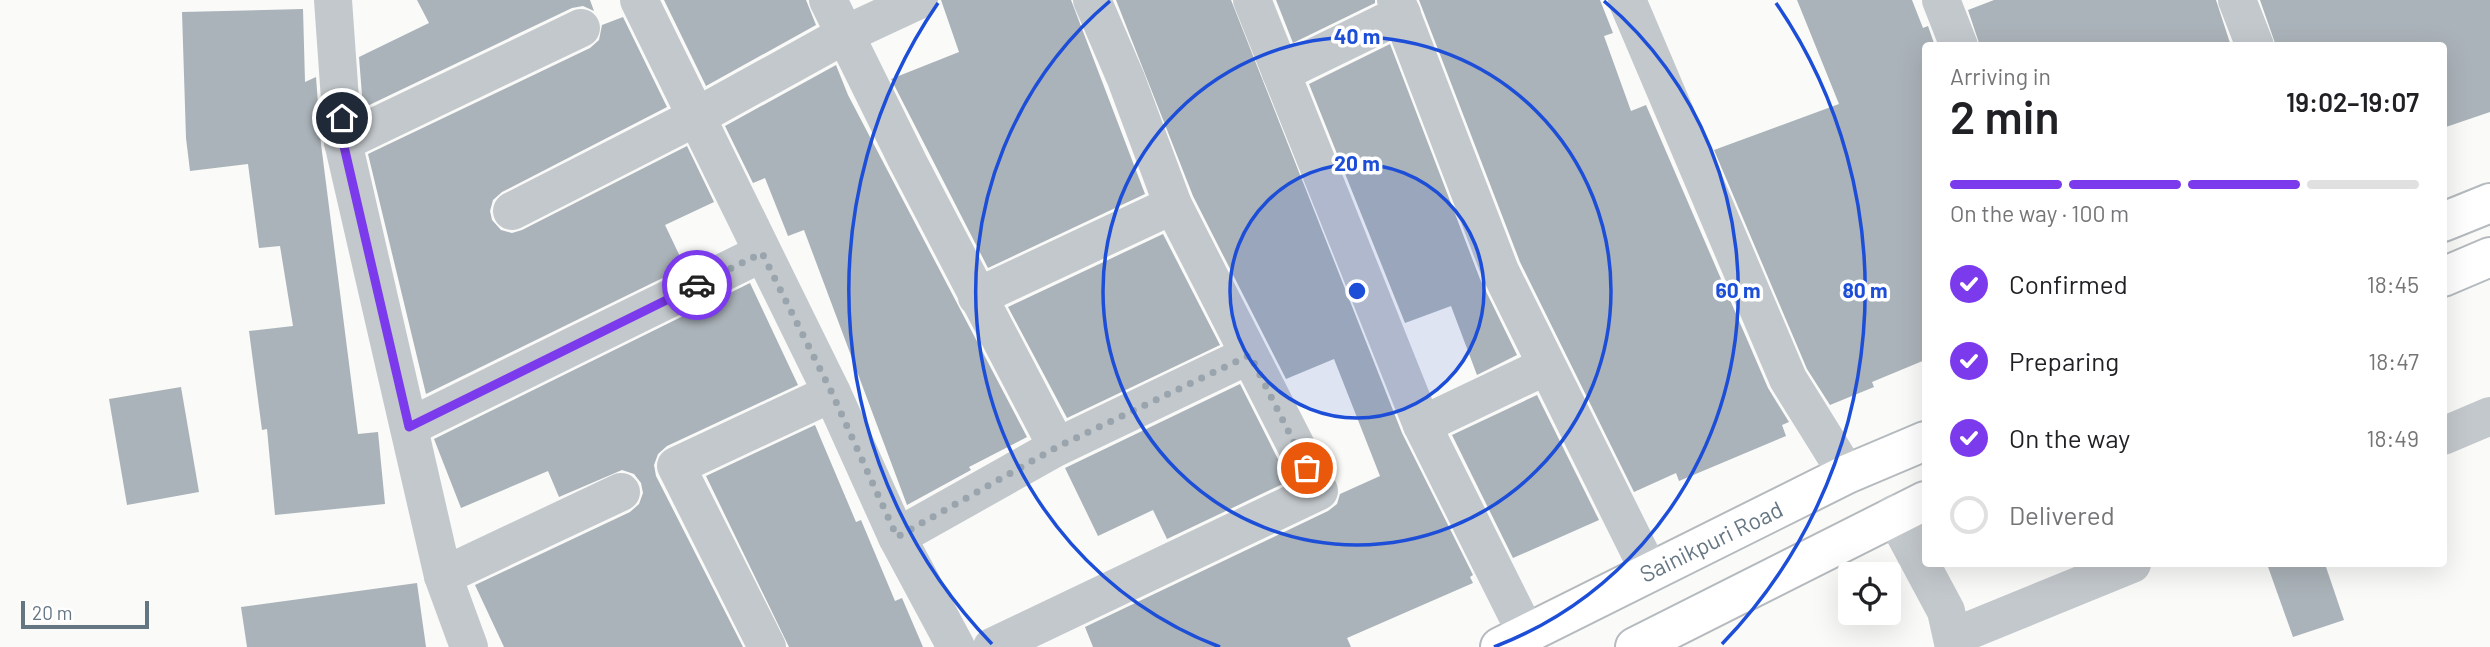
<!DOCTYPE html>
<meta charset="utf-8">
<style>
body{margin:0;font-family:Barlow,sans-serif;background:#f6f6f6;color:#202124;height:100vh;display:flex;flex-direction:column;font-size:26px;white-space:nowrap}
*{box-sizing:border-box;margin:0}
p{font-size:23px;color:#757577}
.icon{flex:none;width:38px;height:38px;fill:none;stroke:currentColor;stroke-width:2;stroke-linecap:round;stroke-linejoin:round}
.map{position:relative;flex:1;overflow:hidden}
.side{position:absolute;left:1922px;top:42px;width:525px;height:525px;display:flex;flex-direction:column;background:#fff;border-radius:7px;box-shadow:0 7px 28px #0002}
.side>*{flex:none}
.buttons{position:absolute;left:1838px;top:562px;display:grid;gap:14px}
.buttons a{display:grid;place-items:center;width:63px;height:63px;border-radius:7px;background:#fff;box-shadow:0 7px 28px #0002;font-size:35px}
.scale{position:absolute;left:21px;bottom:18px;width:128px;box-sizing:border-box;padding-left:7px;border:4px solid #657683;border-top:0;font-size:19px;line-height:24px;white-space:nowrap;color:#657683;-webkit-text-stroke:5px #fff;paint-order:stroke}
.pin{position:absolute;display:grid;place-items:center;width:60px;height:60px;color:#fff;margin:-30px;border:4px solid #fff;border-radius:50%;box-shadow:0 2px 7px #0007}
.courier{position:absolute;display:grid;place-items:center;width:70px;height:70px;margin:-35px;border:5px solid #7c3aed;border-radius:50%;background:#fff;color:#222;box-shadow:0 2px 9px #0007}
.overview em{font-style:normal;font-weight:600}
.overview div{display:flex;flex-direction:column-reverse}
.overview{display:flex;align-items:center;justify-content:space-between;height:119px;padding:0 28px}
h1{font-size:46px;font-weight:600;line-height:52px}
.bar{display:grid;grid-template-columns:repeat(4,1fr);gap:10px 7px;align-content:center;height:84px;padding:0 28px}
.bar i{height:9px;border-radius:5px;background:#e0e0e0}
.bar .active{background:#7c3aed}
.bar p{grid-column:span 4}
ol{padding:0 28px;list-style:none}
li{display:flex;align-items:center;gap:21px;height:77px}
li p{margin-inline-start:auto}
li .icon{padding:7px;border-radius:50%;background:#7c3aed;color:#fff;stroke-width:4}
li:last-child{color:#757577}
li i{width:38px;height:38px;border:4px solid #e0e0e0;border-radius:50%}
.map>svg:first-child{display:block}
.building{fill:#aab3b9}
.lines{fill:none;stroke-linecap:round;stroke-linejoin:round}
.major-casing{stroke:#b5babe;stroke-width:42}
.minor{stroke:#c3c8cc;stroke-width:38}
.major{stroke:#fff;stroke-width:38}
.done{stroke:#99a4ac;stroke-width:7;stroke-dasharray:0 12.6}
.route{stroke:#7c3aed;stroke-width:9}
.ring{fill:none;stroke:#1d4ed8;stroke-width:3.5}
.labels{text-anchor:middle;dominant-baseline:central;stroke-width:7;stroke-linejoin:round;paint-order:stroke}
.street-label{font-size:23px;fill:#657683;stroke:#fff}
.centre{fill:#1d4ed8;stroke:#fff;stroke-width:3.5}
.ring-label{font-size:21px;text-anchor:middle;font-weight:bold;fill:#1d4ed8;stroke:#fff;stroke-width:7;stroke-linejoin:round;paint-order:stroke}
</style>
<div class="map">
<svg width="2490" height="647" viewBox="0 0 2490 647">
<rect width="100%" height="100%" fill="#fafaf8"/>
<g class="building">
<path d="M 417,0 L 590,0 L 594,11 L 583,6 L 572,8 L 363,108 L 359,57 L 429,23 Z"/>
<path d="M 664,0 L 806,0 L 816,25 L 706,86 Z"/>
<path d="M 941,0 L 1071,0 L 1145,194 L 988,268 L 891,79 L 959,52 Z"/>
<path d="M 1116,0 L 1231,0 L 1402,433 L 1473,575 L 1470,577 L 1473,583 L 1347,638 L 1351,647 L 1093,647 L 1085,627 L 1328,511 L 1337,504 L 1340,494 L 1380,476 L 1334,359 L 1286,379 L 1193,196 Z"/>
<path d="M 1276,0 L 1375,0 L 1375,3 L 1293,43 Z"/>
<path d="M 1419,0 L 1600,0 L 1613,33 L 1604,36 L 1631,111 L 1646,105 L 1768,388 L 1789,422 L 1782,425 L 1786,436 L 1679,481 L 1676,473 L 1634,492 L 1520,262 Z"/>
<path d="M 1797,0 L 1912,0 L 1923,28 L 1928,26 L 1935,46 L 1925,46 L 1925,360 L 1872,382 L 1874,387 L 1830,405 L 1807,369 L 1714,150 L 1839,104 Z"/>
<path d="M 1994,0 L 2216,0 L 2231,46 L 1980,46 L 1968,10 Z"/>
<path d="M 2260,0 L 2490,0 L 2490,112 L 2443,128 L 2443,46 L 2276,46 Z"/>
<path d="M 303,9 L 305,82 L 316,77 L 321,144 L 358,434 L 378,432 L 385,504 L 275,515 L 267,429 L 262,430 L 249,331 L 293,326 L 280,246 L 259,248 L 248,164 L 190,171 L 186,138 L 182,12 Z"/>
<path d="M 623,17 L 667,107 L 502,192 L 493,200 L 490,211 L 492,220 L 501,230 L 512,233 L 522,230 L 687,146 L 714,202 L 665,225 L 685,267 L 426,394 L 368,154 L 590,48 L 599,40 L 602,25 Z"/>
<path d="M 1390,44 L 1480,279 L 1517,355 L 1477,375 L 1451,306 L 1405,323 L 1309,84 Z"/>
<path d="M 836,65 L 848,95 L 1027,437 L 969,467 L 971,470 L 907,505 L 804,230 L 788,236 L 765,178 L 753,183 L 725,126 Z"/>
<path d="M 1163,234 L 1220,345 L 1067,418 L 1008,307 Z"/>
<path d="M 750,283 L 798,385 L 667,446 L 658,454 L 654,465 L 656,476 L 743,647 L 504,647 L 475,585 L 630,512 L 639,504 L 643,493 L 641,483 L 634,474 L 622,470 L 559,497 L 548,471 L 461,508 L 434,439 Z"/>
<path d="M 1240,384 L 1289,481 L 1167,539 L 1153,510 L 1098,536 L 1065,468 Z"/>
<path d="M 181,387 L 199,492 L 127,505 L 109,399 Z"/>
<path d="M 1537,395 L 1599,520 L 1513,558 L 1452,435 Z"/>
<path d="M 815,425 L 856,522 L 861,520 L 895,601 L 902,598 L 923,647 L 789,647 L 706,476 Z"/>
<path d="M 2267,564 L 2325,564 L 2344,620 L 2293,637 Z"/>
<path d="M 417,583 L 426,647 L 247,647 L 241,607 Z"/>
</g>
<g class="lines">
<g class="major-casing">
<g id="major">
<path d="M 2443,222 L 2490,203"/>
<path d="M 2443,277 L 2490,257"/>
<path d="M 1500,647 L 1847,474 L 1925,441"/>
<path d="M 1635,647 L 1925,501"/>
</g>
</g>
<g class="minor">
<path d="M 333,0 L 343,142 L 443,576 L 469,647"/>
<path d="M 639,0 L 832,393 L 897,537 L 956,647"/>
<path d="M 828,0 L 908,162 L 1057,447"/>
<path d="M 1252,0 L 1422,425 L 1526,633"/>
<path d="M 1396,0 L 1500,271 L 1649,571"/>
<path d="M 1627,0 L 1788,379 L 1847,474"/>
<path d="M 1941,0 L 1959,46"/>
<path d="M 2237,0 L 2255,46"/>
<path d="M 1281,73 L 1402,14"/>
<path d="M 343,142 L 581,28"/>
<path d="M 512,211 L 694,118 L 846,34 L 919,0"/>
<path d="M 977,297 L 1173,205"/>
<path d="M 1422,425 L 1546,366"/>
<path d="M 409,427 L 762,253"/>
<path d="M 2443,436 L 2490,416"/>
<path d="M 1894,514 L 1946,611 L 1954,647"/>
<path d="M 897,537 L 1057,447 L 1249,355"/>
<path d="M 443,576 L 621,492"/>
<path d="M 1953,637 L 2132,564"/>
<path d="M 767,647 L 676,466 L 832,393"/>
<path d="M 992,647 L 1319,491 L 1173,205 L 1126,79 L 1092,0"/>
</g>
<use href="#major" class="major"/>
</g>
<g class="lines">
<path class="done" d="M 697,285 L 762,253 L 832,393 L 897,537 L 1057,447 L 1250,355 L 1307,468"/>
<path class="route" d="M 342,118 L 343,142 L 409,427 L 697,285"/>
</g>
<circle cx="1357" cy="291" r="127" fill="#1d4ed8" fill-opacity=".12"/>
<g class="ring">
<circle cx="1357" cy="291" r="127"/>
<circle cx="1357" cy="291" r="254"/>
<path d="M1220 647A381 381 0 0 1 1110 1M1604 1A381 381 0 0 1 1494 647"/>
<path d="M992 644A508 508 0 0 1 938 3M1776 3A508 508 0 0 1 1722 644"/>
</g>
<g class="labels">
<g class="street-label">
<text transform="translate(1711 541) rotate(-26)">Sainikpuri Road</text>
</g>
</g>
<circle cx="1357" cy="291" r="10" class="centre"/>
<g class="ring-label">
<text x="1357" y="44">40 m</text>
<text x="1357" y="171">20 m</text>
<text x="1738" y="298">60 m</text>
<text x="1865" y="298">80 m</text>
</g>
</svg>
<div class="buttons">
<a><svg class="icon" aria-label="locate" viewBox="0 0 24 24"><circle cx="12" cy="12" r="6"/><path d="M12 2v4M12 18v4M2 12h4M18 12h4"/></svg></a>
</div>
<div class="scale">20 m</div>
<div class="pin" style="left:1307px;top:468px;background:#ea580c"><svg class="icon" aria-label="bag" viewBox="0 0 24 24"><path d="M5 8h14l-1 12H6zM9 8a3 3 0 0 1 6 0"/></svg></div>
<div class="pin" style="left:342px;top:118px;background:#1f2937"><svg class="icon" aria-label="home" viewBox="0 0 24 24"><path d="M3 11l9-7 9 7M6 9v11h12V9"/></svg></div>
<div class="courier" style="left:697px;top:285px"><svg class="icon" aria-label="car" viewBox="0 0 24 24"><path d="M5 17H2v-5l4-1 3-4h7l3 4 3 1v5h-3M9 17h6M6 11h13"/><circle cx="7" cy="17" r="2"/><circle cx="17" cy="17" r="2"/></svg></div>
<section class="side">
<div class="overview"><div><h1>2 min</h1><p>Arriving in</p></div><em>19:02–19:07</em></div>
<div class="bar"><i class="active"></i><i class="active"></i><i class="active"></i><i></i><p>On the way · 100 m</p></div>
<ol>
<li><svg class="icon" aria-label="check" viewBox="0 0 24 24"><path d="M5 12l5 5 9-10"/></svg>Confirmed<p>18:45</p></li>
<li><svg class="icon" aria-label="check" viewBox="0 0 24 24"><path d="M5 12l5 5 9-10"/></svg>Preparing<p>18:47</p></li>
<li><svg class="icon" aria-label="check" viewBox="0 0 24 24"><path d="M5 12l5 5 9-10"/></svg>On the way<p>18:49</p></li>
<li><i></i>Delivered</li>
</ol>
</section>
</div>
